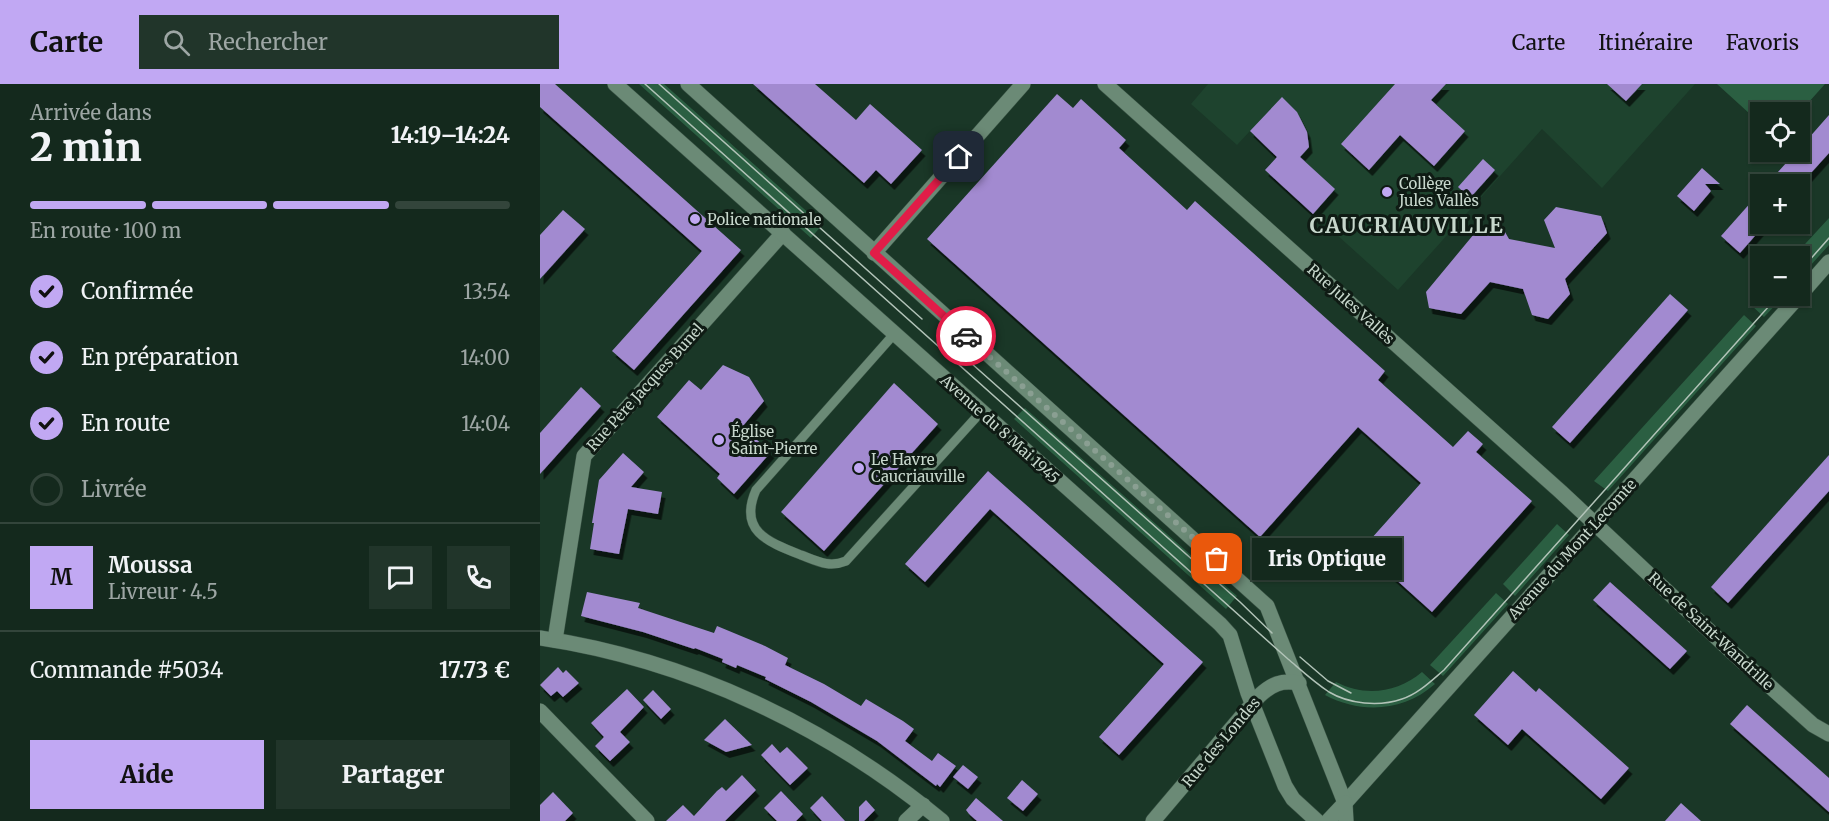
<!DOCTYPE html>
<html lang="fr">
<meta charset="utf-8">
<style>
body{margin:0;font-family:Merriweather,serif;background:#21352a;color:#f1f3f6;height:100vh;display:flex;flex-direction:column;font-size:22px;white-space:nowrap}
*{box-sizing:border-box;margin:0}
p{font-size:20px;color:#9da6a4}
.icon{flex:none;width:33px;height:33px;fill:none;stroke:currentColor;stroke-width:2;stroke-linecap:round;stroke-linejoin:round}
.map{position:relative;flex:1;overflow:hidden}
.details{display:flex;flex-direction:column;background:#14291d;width:540px}
.details>*{flex:none}
.fabs{position:absolute;left:1210px;top:18px;display:grid;gap:12px}
.fabs a{display:grid;place-items:center;width:60px;height:60px;border-radius:0px;background:#14291d;box-shadow:0 2px 4px #0004,0 0 0 2px #33453b;font-size:30px}
.pin{position:absolute;display:grid;place-items:center;width:51px;height:51px;color:#fff;margin:-26px;border-radius:12px;box-shadow:0 3px 9px #0006}
.courier{position:absolute;display:grid;place-items:center;width:60px;height:60px;margin:-30px;border:4px solid #e11d48;border-radius:50%;background:#fff;color:#222;box-shadow:0 2px 8px #0007}
.bubble{position:absolute;height:42px;border-radius:0px;background:#14291d;box-shadow:0 2px 4px #0004,0 0 0 2px #33453b;font-size:20px;font-weight:800;line-height:42px;text-align:center}
.overview em{font-style:normal;font-weight:800}
.overview div{display:flex;flex-direction:column-reverse}
.overview{display:flex;align-items:center;justify-content:space-between;height:102px;padding:0 30px}
h1{font-size:39px;font-weight:800;line-height:45px}
.bar{display:grid;grid-template-columns:repeat(4,1fr);gap:9px 6px;align-content:center;height:72px;padding:0 30px}
.bar i{height:8px;border-radius:4px;background:#33453b}
.bar .on{background:#c1a8f3}
.bar p{grid-column:span 4}
.line{display:flex;align-items:center;gap:15px;padding:0 30px;border-top:2px solid #33453b}
.line div{flex:1}
.round{display:grid;place-items:center;flex:none;width:63px;height:63px;border-radius:0px;background:#21352a}
ol{padding:0 30px;list-style:none}
li{display:flex;align-items:center;gap:18px;height:66px}
li p{margin-inline-start:auto}
li .icon{padding:6px;border-radius:50%;background:#c1a8f3;color:#111;stroke-width:4}
li:last-child{color:#9da6a4}
li i{width:33px;height:33px;border:3px solid #33453b;border-radius:50%}
.cta{display:flex;gap:12px;margin-top:auto;padding:12px 30px}
.cta a{flex:1;height:69px;border-radius:0px;background:#c1a8f3;color:#111;font-size:24px;font-weight:800;line-height:69px;text-align:center}
.cta a+a{background:#21352a;color:#f1f3f6}
header{display:flex;align-items:center;gap:36px;box-sizing:border-box;height:84px;padding:0 30px;background:#c1a8f3;color:#111}
header strong{font-size:28px}
nav{display:flex;gap:33px;margin-inline-start:auto;font-size:21px}
.search{width:420px;height:54px;background:#21352a;display:flex;align-items:center;gap:15px;box-sizing:border-box;padding:0 21px;border-radius:0px;color:#9da6a4;font-size:22px}
main{display:flex;flex:1;min-height:0}
.map>svg:first-child{display:block}
.built{fill:#1e432e}
.green{fill:#2b5f42}
.building{fill:#a28ad0;filter:url(#shadow)}
.lines{fill:none;stroke-linecap:round;stroke-linejoin:round}
.lane-casing{stroke:#395244;stroke-width:10}
.street-casing{stroke:#395244;stroke-width:16}
.secondary-casing{stroke:#395244;stroke-width:16}
.lane{stroke:#6b8a76;stroke-width:9}
.street{stroke:#6b8a76;stroke-width:15}
.secondary{stroke:#6b8a76;stroke-width:15}
.tram{stroke:#b2c3b8;stroke-width:1.5}
.done{stroke:#8a9f92;stroke-width:6;stroke-dasharray:0 10.8}
.route{stroke:#e11d48;stroke-width:8}
.poi-dot{fill:#c1a8f3;stroke:#0f1b14;stroke-width:2}
.labels{text-anchor:middle;dominant-baseline:central;stroke-width:6;stroke-linejoin:round;paint-order:stroke}
.poi-label{font-size:15px;fill:#c7d7cc;stroke:#0f1b14;text-anchor:start}
.street-label{font-size:15px;fill:#c7d7cc;stroke:#0f1b14}
.district-label{font-size:21px;font-weight:bold;letter-spacing:1.5px;fill:#c7d7cc;stroke:#0f1b14}
</style>
<header>
<strong>Carte</strong>
<div class="search"><svg class="icon" aria-label="search" viewBox="0 0 24 24"><circle cx="10" cy="10" r="6"/><path d="M15 15l6 6"/></svg>Rechercher</div>
<nav><a>Carte</a><a>Itinéraire</a><a>Favoris</a></nav>
</header>
<main>
<section class="details">
<div class="overview"><div><h1>2 min</h1><p>Arrivée dans</p></div><em>14:19–14:24</em></div>
<div class="bar"><i class="on"></i><i class="on"></i><i class="on"></i><i></i><p>En route · 100 m</p></div>
<ol>
<li><svg class="icon" aria-label="check" viewBox="0 0 24 24"><path d="M5 12l5 5 9-10"/></svg>Confirmée<p>13:54</p></li>
<li><svg class="icon" aria-label="check" viewBox="0 0 24 24"><path d="M5 12l5 5 9-10"/></svg>En préparation<p>14:00</p></li>
<li><svg class="icon" aria-label="check" viewBox="0 0 24 24"><path d="M5 12l5 5 9-10"/></svg>En route<p>14:04</p></li>
<li><i></i>Livrée</li>
</ol>
<div class="line" style="height:108px"><b class="round" style="background:#c1a8f3;color:#111">M</b><div><b>Moussa</b><p>Livreur · 4.5</p></div><a class="round"><svg class="icon" aria-label="chat" viewBox="0 0 24 24"><path d="M4 5h16v11H9l-5 4z"/></svg></a><a class="round"><svg class="icon" aria-label="phone" viewBox="0 0 24 24"><path d="M5 4h4l2 5-3 2q2 4 5 5l2-3 5 2v4C11 20 4 13 5 4z"/></svg></a></div>
<div class="line" style="height:78px"><div>Commande #5034</div><b>17.73 €</b></div>
<div class="cta"><a>Aide</a><a>Partager</a></div>
</section>
<div class="map">
<svg width="1289" height="737" viewBox="0 0 1289 737">
<defs>
<filter id="shadow"><feDropShadow dx="3.5" dy="6" stdDeviation="0" flood-color="#0009"/></filter>
</defs>
<rect width="100%" height="100%" fill="#1a3727"/>
<path class="built" d="M 668,0 L 1155,0 L 1062,104 L 1002,45 L 858,206 L 725,86 L 740,70 L 729,65 L 710,47 L 697,61 L 651,20 Z"/>
<g class="green">
<path d="M 99,0 L 124,0 L 282,141 L 271,154 Z"/>
<path d="M 1177,0 L 1285,0 L 1260,28 L 1221,28 L 1221,40 Z"/>
<path d="M 1289,134 L 1289,161 L 1260,193 L 1260,172 L 1254,172 Z"/>
<path d="M 1221,210 L 1221,212 L 1244,212 L 1224,233 L 1211,221 Z"/>
<path d="M 1204,231 L 1216,242 L 1068,407 L 1054,397 Z"/>
<path d="M 485,324 L 697,512 L 686,525 L 474,335 Z"/>
<path d="M 1017,440 L 1029,451 L 975,512 L 963,500 Z"/>
<path d="M 956,509 L 968,520 L 903,592 L 890,581 Z"/>
<path d="M 882,588 L 895,600 C 863,628 821,630 785,611 L 796,598 C 825,613 857,609 882,588 Z"/>
</g>
<g class="building">
<path d="M 0,0 L 15,0 L 201,166 L 94,286 L 72,267 L 162,167 L 0,23 Z"/>
<path d="M 213,0 L 275,0 L 316,36 L 330,20 L 382,66 L 351,100 L 336,86 L 324,99 Z"/>
<path d="M 855,0 L 906,0 L 891,16 L 925,47 L 894,82 L 860,51 L 829,86 L 801,60 Z"/>
<path d="M 1067,0 L 1102,0 L 1086,17 Z"/>
<path d="M 517,10 L 533,24 L 541,15 L 586,56 L 579,64 L 647,126 L 655,117 L 845,287 L 838,296 L 913,363 L 928,347 L 943,360 L 936,368 L 992,417 L 892,528 L 822,465 L 881,399 L 818,343 L 720,453 L 387,155 Z"/>
<path d="M 742,13 L 757,28 L 767,48 L 769,63 L 760,73 L 795,105 L 773,130 L 725,86 L 737,73 L 710,47 Z"/>
<path d="M 1289,31 L 1289,69 L 1261,100 L 1227,100 L 1256,68 L 1260,68 L 1260,64 Z"/>
<path d="M 943,75 L 955,86 L 930,114 L 918,103 Z"/>
<path d="M 1162,84 L 1180,100 L 1165,100 L 1171,107 L 1154,127 L 1137,112 Z"/>
<path d="M 1221,107 L 1221,145 L 1200,169 L 1181,152 Z"/>
<path d="M 1016,123 L 1061,132 L 1067,149 L 1025,195 L 1030,210 L 1008,235 L 992,231 L 983,205 L 950,198 L 921,230 L 889,224 L 886,208 L 934,150 L 954,152 L 958,147 L 965,148 L 969,155 L 1015,164 L 1004,136 Z"/>
<path d="M 23,126 L 45,145 L 0,195 L 0,151 Z"/>
<path d="M 1130,210 L 1148,226 L 1030,359 L 1012,343 Z"/>
<path d="M 183,281 L 209,293 L 224,317 L 202,343 L 231,368 L 194,410 L 177,394 L 180,390 L 117,333 L 149,296 L 161,306 Z"/>
<path d="M 354,299 L 398,340 L 284,467 L 241,428 Z"/>
<path d="M 41,303 L 61,322 L 0,390 L 0,349 Z"/>
<path d="M 83,369 L 104,388 L 91,403 L 122,408 L 118,430 L 88,425 L 79,470 L 50,465 L 54,439 L 52,439 L 59,396 Z"/>
<path d="M 1289,371 L 1289,407 L 1188,519 L 1171,503 Z"/>
<path d="M 448,387 L 663,578 L 579,671 L 559,653 L 624,580 L 450,425 L 385,498 L 365,480 Z"/>
<path d="M 1070,498 L 1147,567 L 1130,585 L 1053,516 Z"/>
<path d="M 47,508 L 100,519 L 98,524 L 174,549 L 177,542 L 225,562 L 248,574 L 245,581 L 284,600 L 321,622 L 326,615 L 363,637 L 374,645 L 365,657 L 392,677 L 398,669 L 416,682 L 400,703 L 397,700 L 396,702 L 337,657 L 271,618 L 225,595 L 226,593 L 197,581 L 196,584 L 182,578 L 183,575 L 155,564 L 154,565 L 103,548 L 41,532 Z"/>
<path d="M 18,583 L 23,589 L 26,586 L 39,599 L 23,613 L 17,607 L 11,612 L 0,601 Z"/>
<path d="M 973,587 L 996,608 L 999,604 L 1089,684 L 1061,715 L 982,645 L 968,661 L 934,631 Z"/>
<path d="M 87,605 L 104,623 L 80,648 L 90,658 L 70,677 L 55,662 L 64,653 L 51,639 Z"/>
<path d="M 113,606 L 131,625 L 121,635 L 103,616 Z"/>
<path d="M 1207,621 L 1289,694 L 1289,728 L 1190,640 Z"/>
<path d="M 185,635 L 212,661 L 186,668 L 164,656 Z"/>
<path d="M 232,660 L 240,669 L 247,663 L 268,684 L 250,701 L 221,671 Z"/>
<path d="M 423,681 L 438,693 L 428,705 L 413,693 Z"/>
<path d="M 202,691 L 216,706 L 185,737 L 126,737 L 143,721 L 154,732 L 177,707 L 182,703 L 186,707 Z"/>
<path d="M 482,696 L 498,710 L 483,727 L 467,714 Z"/>
<path d="M 241,707 L 263,730 L 256,737 L 237,737 L 224,724 Z"/>
<path d="M 13,708 L 33,729 L 25,737 L 0,737 L 0,721 Z"/>
<path d="M 282,712 L 305,737 L 282,737 L 270,724 Z"/>
<path d="M 436,714 L 463,737 L 437,737 L 429,730 L 426,726 Z"/>
<path d="M 326,716 L 335,726 L 324,737 L 319,737 L 319,723 Z"/>
<path d="M 1141,719 L 1161,737 L 1125,737 Z"/>
</g>
<g class="lines">
<g class="lane-casing">
<path id="lane" d="M 355,249 L 216,406 C 198,447 228,458 261,471 C 277,477 289,484 306,477 L 441,328"/>
</g>
<g class="street-casing">
<g id="street">
<path d="M 565,0 L 1021,408 L 1193,569 L 1273,641 L 1289,650"/>
<path d="M 334,169 L 483,0"/>
<path d="M 1260,211 L 1289,178"/>
<path d="M 0,554 C 148,576 287,642 402,737"/>
<path d="M 15,556 L 44,372 L 243,149"/>
<path d="M 0,627 L 107,737"/>
<path d="M 805,719 L 1259,212"/>
<path d="M 366,737 L 383,721"/>
</g>
</g>
<g class="secondary-casing">
<g id="secondary">
<path d="M 75,0 L 680,540 L 690,551 L 708,609 L 745,702 L 753,715 L 777,737"/>
<path d="M 148,0 L 727,522 L 805,719 L 806,737"/>
<path d="M 613,737 L 719,612 C 732,600 741,596 759,599"/>
<path d="M 788,737 L 805,719"/>
</g>
</g>
<use href="#lane" class="lane"/>
<use href="#street" class="street"/>
<use href="#secondary" class="secondary"/>
<g class="tram">
<path d="M 105,0 L 748,575 C 761,586 774,598 789,608 C 809,620 839,623 862,615 C 878,610 891,597 904,586 L 1238,212"/>
<path d="M 119,0 L 382,235"/>
<path d="M 1260,187 L 1289,154"/>
<path d="M 431,279 L 700,518 L 732,549"/>
<path d="M 760,573 L 788,597 L 811,609"/>
</g>
</g>
<g class="lines">
<path class="done" d="M 426,252 L 677,475"/>
<path class="route" d="M 419,73 L 334,169 L 426,252"/>
</g>
<g class="poi-dot">
<circle cx="847" cy="108" r="6"/>
<circle cx="155" cy="135" r="6"/>
<circle cx="179" cy="356" r="6"/>
<circle cx="319" cy="384" r="6"/>
</g>
<g class="labels">
<g class="poi-label">
<text x="859" y="99">Collège<tspan x="859" dy="17">Jules Vallès</tspan></text>
<text x="167" y="135">Police nationale</text>
<text x="191" y="347">Église<tspan x="191" dy="17">Saint-Pierre</tspan></text>
<text x="331" y="375">Le Havre<tspan x="331" dy="17">Caucriauville</tspan></text>
</g>
<g class="street-label">
<text transform="translate(811 220) rotate(42)">Rue Jules Vallès</text>
<text transform="translate(105 303) rotate(-48)">Rue Père Jacques Bunel</text>
<text transform="translate(460 345) rotate(42)">Avenue du 8 Mai 1945</text>
<text transform="translate(1032 465) rotate(-48)">Avenue du Mont Lecomte</text>
<text transform="translate(1171 547) rotate(43)">Rue de Saint-Wandrille</text>
<text transform="translate(681 658) rotate(-50)">Rue des Londes</text>
</g>
<g class="district-label">
<text x="867" y="141">CAUCRIAUVILLE</text>
</g>
</g>
</svg>
<div class="fabs">
<a><svg class="icon" aria-label="locate" viewBox="0 0 24 24"><circle cx="12" cy="12" r="6"/><path d="M12 2v4M12 18v4M2 12h4M18 12h4"/></svg></a>
<a>+</a>
<a>−</a>
</div>
<div class="pin" style="left:677px;top:475px;background:#ea580c"><svg class="icon" aria-label="bag" viewBox="0 0 24 24"><path d="M5 8h14l-1 12H6zM9 8a3 3 0 0 1 6 0"/></svg></div>
<div class="pin" style="left:419px;top:73px;background:#1f2937"><svg class="icon" aria-label="home" viewBox="0 0 24 24"><path d="M3 11l9-7 9 7M6 9v11h12V9"/></svg></div>
<div class="courier" style="left:426px;top:252px"><svg class="icon" aria-label="car" viewBox="0 0 24 24"><path d="M5 17H2v-5l4-1 3-4h7l3 4 3 1v5h-3M9 17h6M6 11h13"/><circle cx="7" cy="17" r="2"/><circle cx="17" cy="17" r="2"/></svg></div>
<div class="bubble" style="left:712px;top:454px;width:150px">Iris Optique</div>
</div>
</main>
